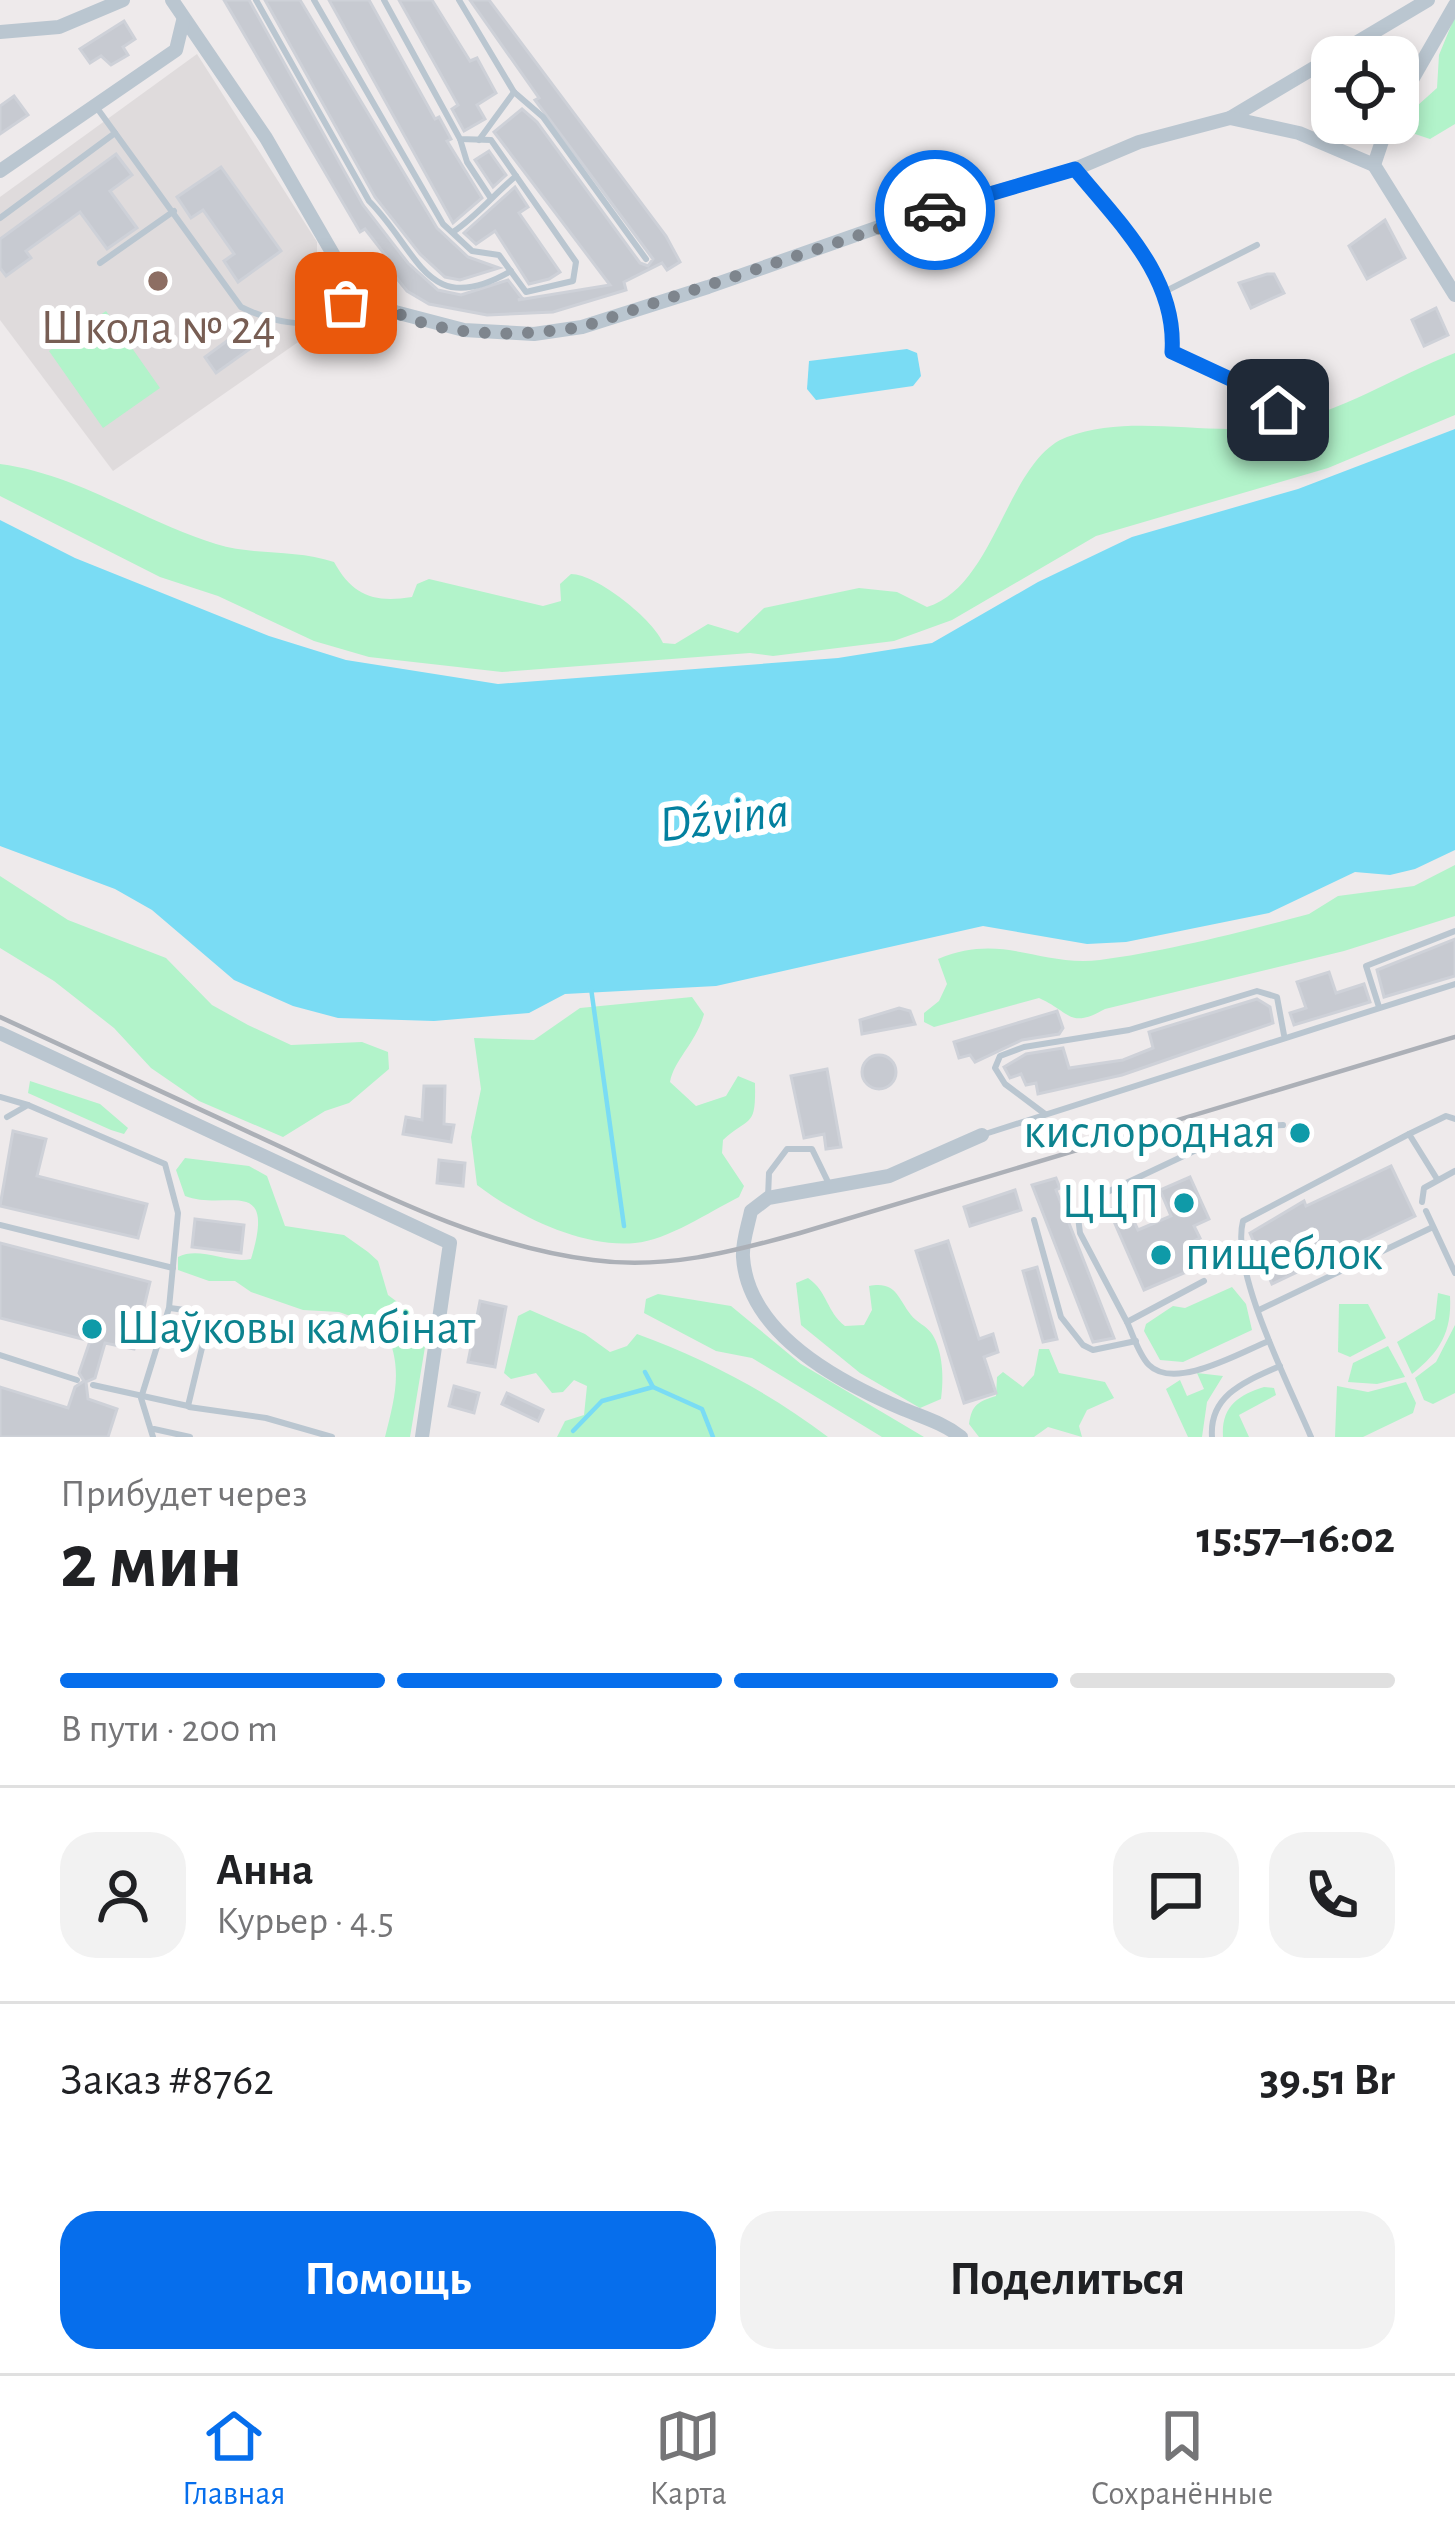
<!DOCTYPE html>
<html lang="ru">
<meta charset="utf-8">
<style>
body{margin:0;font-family:"Alegreya Sans",sans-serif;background:#f2f2f2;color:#202124;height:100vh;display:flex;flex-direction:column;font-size:45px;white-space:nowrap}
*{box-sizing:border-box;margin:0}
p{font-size:39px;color:#757577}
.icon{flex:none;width:66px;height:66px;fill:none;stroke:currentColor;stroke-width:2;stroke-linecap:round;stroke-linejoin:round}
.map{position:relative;height:1437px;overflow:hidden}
.drawer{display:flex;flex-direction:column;background:#fff;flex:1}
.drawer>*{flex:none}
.tools{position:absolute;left:1311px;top:36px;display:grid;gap:24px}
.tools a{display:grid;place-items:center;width:108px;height:108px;border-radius:24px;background:#fff;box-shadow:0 6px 18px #0003;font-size:60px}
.pin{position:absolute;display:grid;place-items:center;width:102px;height:102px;color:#fff;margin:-51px;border-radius:24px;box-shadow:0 6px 18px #0006}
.courier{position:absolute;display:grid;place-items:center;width:120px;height:120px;margin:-60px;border:9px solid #066eec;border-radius:50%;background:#fff;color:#222;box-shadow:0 3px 15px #0007}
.overview em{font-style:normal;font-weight:700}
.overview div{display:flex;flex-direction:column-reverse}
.overview{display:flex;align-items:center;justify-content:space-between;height:204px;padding:0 60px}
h1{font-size:78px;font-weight:700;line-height:90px}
.bar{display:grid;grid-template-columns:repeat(4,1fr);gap:18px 12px;align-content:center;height:144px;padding:0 60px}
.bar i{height:15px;border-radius:9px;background:#e0e0e0}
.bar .on{background:#066eec}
.bar p{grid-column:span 4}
.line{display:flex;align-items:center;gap:30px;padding:0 60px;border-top:3px solid #e0e0e0}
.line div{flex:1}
.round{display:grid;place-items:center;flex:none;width:126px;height:126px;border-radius:36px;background:#f2f2f2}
.primary-button{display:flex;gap:24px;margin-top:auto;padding:24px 60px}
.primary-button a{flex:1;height:138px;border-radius:36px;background:#066eec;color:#fff;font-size:48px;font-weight:700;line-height:138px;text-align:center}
.primary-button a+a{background:#f2f2f2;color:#202124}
.dock{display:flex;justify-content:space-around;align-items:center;height:168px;border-top:3px solid #e0e0e0;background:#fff;font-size:33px;color:#757577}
.dock a{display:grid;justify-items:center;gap:6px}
.dock .on{color:#066eec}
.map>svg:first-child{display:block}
.education{fill:#dfdbdc}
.green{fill:#b2f3ca}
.water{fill:#7adcf4}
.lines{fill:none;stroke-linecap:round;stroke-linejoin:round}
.stream{stroke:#7adcf4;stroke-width:4.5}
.building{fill:#c7cad1;stroke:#ced1d8;stroke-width:3}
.service{stroke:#bac6d0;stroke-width:6}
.minor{stroke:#bac6d0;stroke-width:14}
.rail{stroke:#acb0b7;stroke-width:4.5}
.done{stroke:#7e858d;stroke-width:12;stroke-dasharray:0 21.6}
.route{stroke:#066eec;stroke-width:15}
.education-dot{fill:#8d6e63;stroke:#fff;stroke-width:4.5}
.culture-dot{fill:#0f9aa8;stroke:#fff;stroke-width:4.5}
.labels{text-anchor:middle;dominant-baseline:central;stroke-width:12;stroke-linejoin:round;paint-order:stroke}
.education-label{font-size:48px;fill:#785e54;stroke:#fff}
.culture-label{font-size:48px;fill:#0d838f;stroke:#fff;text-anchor:end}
.water-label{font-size:51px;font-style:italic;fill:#02809f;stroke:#fff}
</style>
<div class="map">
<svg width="1455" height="1437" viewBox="0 0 1455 1437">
<rect width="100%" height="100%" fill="#eeeaeb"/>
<path class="education" d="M 197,54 L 317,242 L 317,329 L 113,471 L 0,320 L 0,197 Z"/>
<g class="green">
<path d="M 1455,16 L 1455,124 L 1430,139 L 1409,132 L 1407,115 L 1437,88 L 1439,55 Z"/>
<path d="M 106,311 L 160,388 L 103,428 L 49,351 Z"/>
<path d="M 1455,353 L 1455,415 L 1328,468 L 1096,536 L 952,620 L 894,641 L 773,656 L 750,653 L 502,672 L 369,657 L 314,641 L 218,596 L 160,577 L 0,496 L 0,464 C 77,474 142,521 216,544 C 255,556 296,549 334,562 C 353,596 374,603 412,597 L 417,584 L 429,579 L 543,606 L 561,601 L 560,584 L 571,574 C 597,574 655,621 663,643 L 675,644 L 708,624 L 738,633 L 764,608 L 859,588 L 897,592 L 927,607 C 996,586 1007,459 1067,437 C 1134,412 1210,438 1277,425 C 1341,413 1395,376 1455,353 Z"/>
<path d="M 1455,865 L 1455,916 L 1344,951 L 1105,1009 C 1069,1029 1072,1013 1039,998 L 934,1027 L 924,1022 L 924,1013 L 939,1001 L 947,984 L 938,959 C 1003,932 1039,967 1100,960 C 1164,952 1246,931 1309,914 L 1338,896 L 1414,886 Z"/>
<path d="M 0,876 L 68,920 L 166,958 L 212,1005 L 248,1025 L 291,1045 L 362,1042 L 388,1052 L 389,1069 L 349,1103 L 325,1111 L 283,1137 L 199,1101 L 151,1068 L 114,1028 L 54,981 L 0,948 Z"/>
<path d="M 692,997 L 704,1014 C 696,1043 674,1060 670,1082 L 696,1106 L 726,1096 L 738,1076 L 755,1083 C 756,1129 750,1115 723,1140 L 722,1153 L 744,1186 L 739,1197 C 709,1212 668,1240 635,1243 C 581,1248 518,1216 477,1185 L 471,1137 L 481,1089 L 474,1038 L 534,1040 L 580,1008 Z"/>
<path d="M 30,1081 L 100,1104 L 128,1128 L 124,1134 L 111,1130 L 28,1093 Z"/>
<path d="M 185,1158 L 249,1166 L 267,1176 L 285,1226 L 344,1235 L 368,1252 L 378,1261 L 388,1295 L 421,1320 L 427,1335 L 410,1437 L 385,1437 C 395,1397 404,1366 384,1328 L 339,1312 L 303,1310 L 251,1292 L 235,1281 L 209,1281 L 178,1270 L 178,1257 C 200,1246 227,1264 251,1259 C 277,1173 226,1212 185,1196 L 176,1170 Z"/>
<path d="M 808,1278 C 828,1292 826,1311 845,1326 L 864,1325 L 872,1310 L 869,1286 C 896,1281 897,1297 911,1315 C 916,1322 927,1326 932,1334 C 943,1351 944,1379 941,1399 L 920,1408 L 860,1373 L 801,1325 L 796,1283 Z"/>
<path d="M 1232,1287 L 1246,1304 L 1252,1330 L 1183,1362 L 1160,1360 L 1144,1331 L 1146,1324 L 1173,1306 L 1185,1308 Z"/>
<path d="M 1438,1293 L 1450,1296 C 1452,1332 1440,1352 1412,1374 L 1397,1342 L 1435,1319 Z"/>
<path d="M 658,1294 L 731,1306 L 801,1364 L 924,1437 L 882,1437 L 752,1358 L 716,1351 L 644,1313 L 646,1299 Z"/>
<path d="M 1339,1304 L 1368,1304 L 1386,1338 L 1350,1357 L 1338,1352 Z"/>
<path d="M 530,1310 L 585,1334 L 610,1352 L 627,1346 L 637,1334 C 706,1359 770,1393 828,1437 L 557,1437 L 565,1421 L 584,1415 L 587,1386 L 574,1380 L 563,1392 L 552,1393 L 536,1373 L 511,1379 L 504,1373 L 518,1316 Z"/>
<path d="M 1455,1325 L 1455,1393 L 1433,1404 L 1424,1400 L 1415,1378 L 1436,1362 Z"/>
<path d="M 1388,1346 L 1405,1377 L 1377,1384 L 1348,1382 L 1353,1363 Z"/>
<path d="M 1039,1349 L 1049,1349 L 1059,1373 L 1105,1382 L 1114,1398 L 1087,1410 L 1079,1426 L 1082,1437 L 1048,1427 L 1034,1437 L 979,1437 L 969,1424 C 972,1404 978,1402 996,1396 L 997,1377 L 1003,1372 L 1023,1387 L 1034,1375 Z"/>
<path d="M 1197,1373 L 1223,1376 L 1207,1402 L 1202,1437 L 1188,1437 L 1166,1389 L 1180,1380 L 1187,1396 L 1204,1389 Z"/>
<path d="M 1406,1382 L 1416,1403 L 1413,1413 L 1363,1437 L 1335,1437 L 1337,1386 L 1368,1392 Z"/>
<path d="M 1264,1387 L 1274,1388 L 1276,1395 L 1239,1415 L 1249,1437 L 1223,1437 C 1221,1407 1238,1395 1264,1387 Z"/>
</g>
<g class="water">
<path d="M 907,349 L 917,353 L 921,376 L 913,386 L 816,400 L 807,389 L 809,361 Z"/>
<path d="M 1455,429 L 1455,850 L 1415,869 L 1390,875 L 1355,872 L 1269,913 L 1126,942 L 1087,944 L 983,926 L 716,986 L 565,994 L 529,1013 L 434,1021 L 338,1018 L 293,1006 L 234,980 L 152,910 L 115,889 L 0,846 L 0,520 L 75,558 L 269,636 L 346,660 L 498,684 L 838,658 L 932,643 L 1038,582 L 1132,537 L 1298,489 Z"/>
</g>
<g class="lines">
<g class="stream">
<path d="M 591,988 L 624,1226"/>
<path d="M 645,1372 L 653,1387 L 702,1409 L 713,1437"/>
<path d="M 573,1431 L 602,1401 L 653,1387"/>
</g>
</g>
<g class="building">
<path d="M 224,0 L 249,0 L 363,205 L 408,263 L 438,290 L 461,295 L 508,280 L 522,298 L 518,300 L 610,285 L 494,132 L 522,109 L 537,122 L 640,263 L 648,266 L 653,259 L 535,100 L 539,98 L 470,0 L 489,0 L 666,236 L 680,262 L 667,270 L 662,263 L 624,282 L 626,290 L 553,312 L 487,315 L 429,304 L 407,291 L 382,260 L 386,256 L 365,229 L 360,232 Z"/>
<path d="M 265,0 L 300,0 L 437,228 L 468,257 L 499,268 L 460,280 L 445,277 L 420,254 L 375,197 Z"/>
<path d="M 329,0 L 369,0 L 435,119 L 439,117 L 451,139 L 447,141 L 482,198 L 453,223 Z"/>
<path d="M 399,0 L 432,0 L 470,61 L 477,58 L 496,93 L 477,105 L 485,119 L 464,131 L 452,109 L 458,105 Z"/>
<path d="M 124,21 L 135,39 L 123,47 L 128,55 L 111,65 L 101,56 L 90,63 L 80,49 Z"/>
<path d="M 14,96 L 28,115 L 0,134 L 0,106 Z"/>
<path d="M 489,151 L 506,175 L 493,187 L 475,160 Z"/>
<path d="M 116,154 L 132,175 L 110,191 L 137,228 L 107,249 L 80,212 L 26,251 L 31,258 L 6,276 L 0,268 L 0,239 Z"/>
<path d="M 221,167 L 281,251 L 238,282 L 224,261 L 234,254 L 203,210 L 191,218 L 177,197 Z"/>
<path d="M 515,187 L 528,207 L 519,213 L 560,272 L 549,279 L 529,284 L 495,231 L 476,244 L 464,233 Z"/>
<path d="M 1385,220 L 1405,258 L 1367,279 L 1349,246 Z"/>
<path d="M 1267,274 L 1274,274 L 1284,293 L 1251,308 L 1239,283 Z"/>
<path d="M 1436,308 L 1448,335 L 1424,346 L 1412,320 Z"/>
<path d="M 239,332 L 251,348 L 216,373 L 205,357 Z"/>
<path d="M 1455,939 L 1455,976 L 1384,997 L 1377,970 Z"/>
<path d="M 1329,972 L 1336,993 L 1364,984 L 1370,1002 L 1294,1025 L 1290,1013 L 1306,1008 L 1297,982 Z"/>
<path d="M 1257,999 L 1270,1007 L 1273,1023 L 1122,1075 L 1038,1094 L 1036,1083 L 1026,1085 L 1021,1074 L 1010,1078 L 1004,1067 L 1026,1054 L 1063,1048 L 1069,1068 L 1123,1060 L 1153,1048 L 1149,1032 Z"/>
<path d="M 899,1008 L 910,1011 L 915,1024 L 862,1034 L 860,1020 Z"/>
<path d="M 1057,1011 L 1063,1028 L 1059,1034 L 1022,1040 L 975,1062 L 970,1055 L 959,1058 L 954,1042 Z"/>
<circle cx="879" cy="1072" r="17"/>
<path d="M 827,1069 L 841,1147 L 826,1149 L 824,1134 L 804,1138 L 791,1076 Z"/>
<path d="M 424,1086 L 445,1086 L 444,1124 L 454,1125 L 451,1142 L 403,1134 L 406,1117 L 422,1120 Z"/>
<path d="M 13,1131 L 46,1139 L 37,1176 L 147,1204 L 138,1238 L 0,1206 Z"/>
<path d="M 439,1160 L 465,1163 L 463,1186 L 437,1183 Z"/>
<path d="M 1391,1166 L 1415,1216 L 1272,1284 L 1250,1233 L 1304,1201 L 1306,1206 Z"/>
<path d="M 1190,1177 L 1209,1219 L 1194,1226 L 1200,1238 L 1188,1244 L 1198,1267 L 1144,1290 L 1109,1210 L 1125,1202 L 1138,1230 L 1171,1216 L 1160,1190 Z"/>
<path d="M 1056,1178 L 1060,1188 L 1056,1190 L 1114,1338 L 1093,1342 L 1032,1185 Z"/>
<path d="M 1015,1190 L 1021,1210 L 970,1226 L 964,1207 Z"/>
<path d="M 195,1219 L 244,1225 L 241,1253 L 192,1247 Z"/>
<path d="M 948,1241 L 979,1339 L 993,1334 L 998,1352 L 984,1357 L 996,1393 L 964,1403 L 916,1251 Z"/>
<path d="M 0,1243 L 150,1282 L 134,1349 L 105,1343 L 95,1378 L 86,1382 L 88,1399 L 117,1409 L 108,1437 L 0,1437 L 0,1387 L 68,1408 L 75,1387 L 84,1381 L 79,1373 L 90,1341 L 0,1318 Z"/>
<path d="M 1037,1267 L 1057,1339 L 1043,1342 L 1023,1271 Z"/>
<path d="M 480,1301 L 506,1307 L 495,1367 L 468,1362 Z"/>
<path d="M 454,1386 L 479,1393 L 474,1413 L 449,1406 Z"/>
<path d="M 507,1393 L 543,1410 L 538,1421 L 502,1404 Z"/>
</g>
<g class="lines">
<g class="service">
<path d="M 256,0 L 369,201 C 420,252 426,320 511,271"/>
<path d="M 314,0 L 443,224 L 472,251 L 499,255 L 526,292 L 573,281 L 576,262 L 491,140 L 460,139 L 384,0"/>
<path d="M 459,0 L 514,92 L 543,117 L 646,259"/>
<path d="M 97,108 L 241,307 C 281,327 344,338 348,280"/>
<path d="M 460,139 L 467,162 L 490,197"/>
<path d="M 479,140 L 514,92"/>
<path d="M 1077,171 C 1121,225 1177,278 1172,352 L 1241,384 L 1278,410"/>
<path d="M 0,218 L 115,133"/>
<path d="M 453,232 C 478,215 493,195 516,176"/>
<path d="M 100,263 L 174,211"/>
<path d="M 1164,292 L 1257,245"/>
<path d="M 1379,1007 L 1366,966 L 1455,931"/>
<path d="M 0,1097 L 28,1105"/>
<path d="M 1045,1114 L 1005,1084 L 995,1068 L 1000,1056 L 1024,1047 L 1129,1030 L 1257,991 L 1277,997 L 1284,1035"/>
<path d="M 7,1117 L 28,1105 L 165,1164 L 178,1213 L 169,1308 L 141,1398 L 153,1437"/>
<path d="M 985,1134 L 1455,984"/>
<path d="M 1437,1179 L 1409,1134 L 1446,1116 L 1455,1119"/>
<path d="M 768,1197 L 769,1173 L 787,1149 L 812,1149 L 830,1186"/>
<path d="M 1422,1202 L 1424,1188 L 1455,1171"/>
<path d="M 1426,1211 L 1455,1273"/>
<path d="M 1034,1220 L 1061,1317 L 1083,1345 L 1093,1350 L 1136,1341"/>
<path d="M 0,1225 L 173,1268"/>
<path d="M 1204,1281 L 1127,1322 C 1133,1335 1139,1355 1149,1365 C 1175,1391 1241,1352 1269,1341"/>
<path d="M 1259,1310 L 1433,1227"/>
<path d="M 1127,1322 L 1080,1233 L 1078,1217 L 1086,1202 L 1245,1127 L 1283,1125"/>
<path d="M 0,1355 L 77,1380"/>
<path d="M 93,1385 L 188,1406 L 207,1327 L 192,1311 L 170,1308"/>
<path d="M 189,1407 L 266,1418 L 332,1437"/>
<path d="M 154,1429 L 190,1437"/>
<path d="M 1212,1437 C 1209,1394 1247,1381 1280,1366"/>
<path d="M 1311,1437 C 1290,1387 1230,1271 1243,1221 L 1409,1134"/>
</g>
<g class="minor">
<path d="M 172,0 L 266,138 L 348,280 L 395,312 L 464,330 L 534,334 L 582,327 L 708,287 L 890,223 L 1075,169 L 1139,142 L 1230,118 L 1428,0"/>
<path d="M 0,32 L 59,27 L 123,0"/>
<path d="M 1398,104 L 1455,5"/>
<path d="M 1230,118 L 1299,133 L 1374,165"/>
<path d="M 1388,123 L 1374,165 L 1455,295"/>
<path d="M 0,171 L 176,50 L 183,21"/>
<path d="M 0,1033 L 450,1243 L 422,1437"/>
<path d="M 961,1437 C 943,1423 925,1418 903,1409 C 841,1383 748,1334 743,1257 C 742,1242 748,1226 751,1211 L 768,1198 L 889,1176 L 982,1135"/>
</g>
<path class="rail" d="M 0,1017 C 95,1061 189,1104 283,1148 C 383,1195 482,1246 593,1260 C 664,1270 732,1252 800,1233 L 1455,1037"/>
</g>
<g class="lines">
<path class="done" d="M 346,303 L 348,280 C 363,290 378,305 395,312 C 451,339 523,336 582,327 L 935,210"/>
<path class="route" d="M 935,210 L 1075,169 C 1120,224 1177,277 1172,352 L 1241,384 L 1278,410"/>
</g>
<circle class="education-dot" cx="158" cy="281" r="12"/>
<g class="culture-dot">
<circle cx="1300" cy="1133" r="12"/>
<circle cx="1184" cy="1203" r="12"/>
<circle cx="1161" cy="1255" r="12"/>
<circle cx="92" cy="1329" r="12"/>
</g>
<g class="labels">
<g class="education-label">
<text x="158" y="329">Школа № 24</text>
</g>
<g class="culture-label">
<text x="1276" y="1133">кислородная</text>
<text x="1160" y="1203">ЦЦП</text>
<text x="1185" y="1255" text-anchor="start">пищеблок</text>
<text x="116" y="1329" text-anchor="start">Шаўковы камбінат</text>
</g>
<g class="water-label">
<text transform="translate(724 818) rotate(-7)">Dźvina</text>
</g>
</g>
</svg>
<div class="tools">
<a><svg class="icon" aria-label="locate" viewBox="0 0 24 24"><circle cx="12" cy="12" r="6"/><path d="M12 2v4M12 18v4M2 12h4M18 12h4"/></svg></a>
</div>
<div class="pin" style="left:346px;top:303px;background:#ea580c"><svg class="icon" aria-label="bag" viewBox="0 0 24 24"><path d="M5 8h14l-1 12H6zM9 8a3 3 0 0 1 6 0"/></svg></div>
<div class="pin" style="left:1278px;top:410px;background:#1f2937"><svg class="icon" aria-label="home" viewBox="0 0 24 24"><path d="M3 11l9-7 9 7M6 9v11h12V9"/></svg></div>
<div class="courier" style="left:935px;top:210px"><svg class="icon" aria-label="car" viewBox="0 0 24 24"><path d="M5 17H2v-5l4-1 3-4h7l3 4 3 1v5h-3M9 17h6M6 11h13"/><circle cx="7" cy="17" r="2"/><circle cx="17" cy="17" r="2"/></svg></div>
</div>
<section class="drawer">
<div class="overview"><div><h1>2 мин</h1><p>Прибудет через</p></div><em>15:57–16:02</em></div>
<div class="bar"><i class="on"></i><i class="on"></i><i class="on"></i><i></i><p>В пути · 200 m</p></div>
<div class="line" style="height:216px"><a class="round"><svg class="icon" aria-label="person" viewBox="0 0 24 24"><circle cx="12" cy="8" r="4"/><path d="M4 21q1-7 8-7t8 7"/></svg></a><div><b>Анна</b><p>Курьер · 4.5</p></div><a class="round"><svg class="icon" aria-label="chat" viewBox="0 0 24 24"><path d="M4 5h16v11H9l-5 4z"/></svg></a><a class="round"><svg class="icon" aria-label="phone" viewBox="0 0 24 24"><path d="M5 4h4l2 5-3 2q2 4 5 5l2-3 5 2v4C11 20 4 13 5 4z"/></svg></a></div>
<div class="line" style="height:156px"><div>Заказ #8762</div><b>39.51 Br</b></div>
<div class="primary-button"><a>Помощь</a><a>Поделиться</a></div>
</section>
<nav class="dock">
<a class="on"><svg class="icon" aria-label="home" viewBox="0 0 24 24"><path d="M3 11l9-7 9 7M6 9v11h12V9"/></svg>Главная</a>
<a><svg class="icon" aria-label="map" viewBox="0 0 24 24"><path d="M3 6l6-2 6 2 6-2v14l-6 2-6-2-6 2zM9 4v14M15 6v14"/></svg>Карта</a>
<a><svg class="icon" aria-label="saved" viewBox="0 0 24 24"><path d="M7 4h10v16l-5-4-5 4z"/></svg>Сохранённые</a>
</nav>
